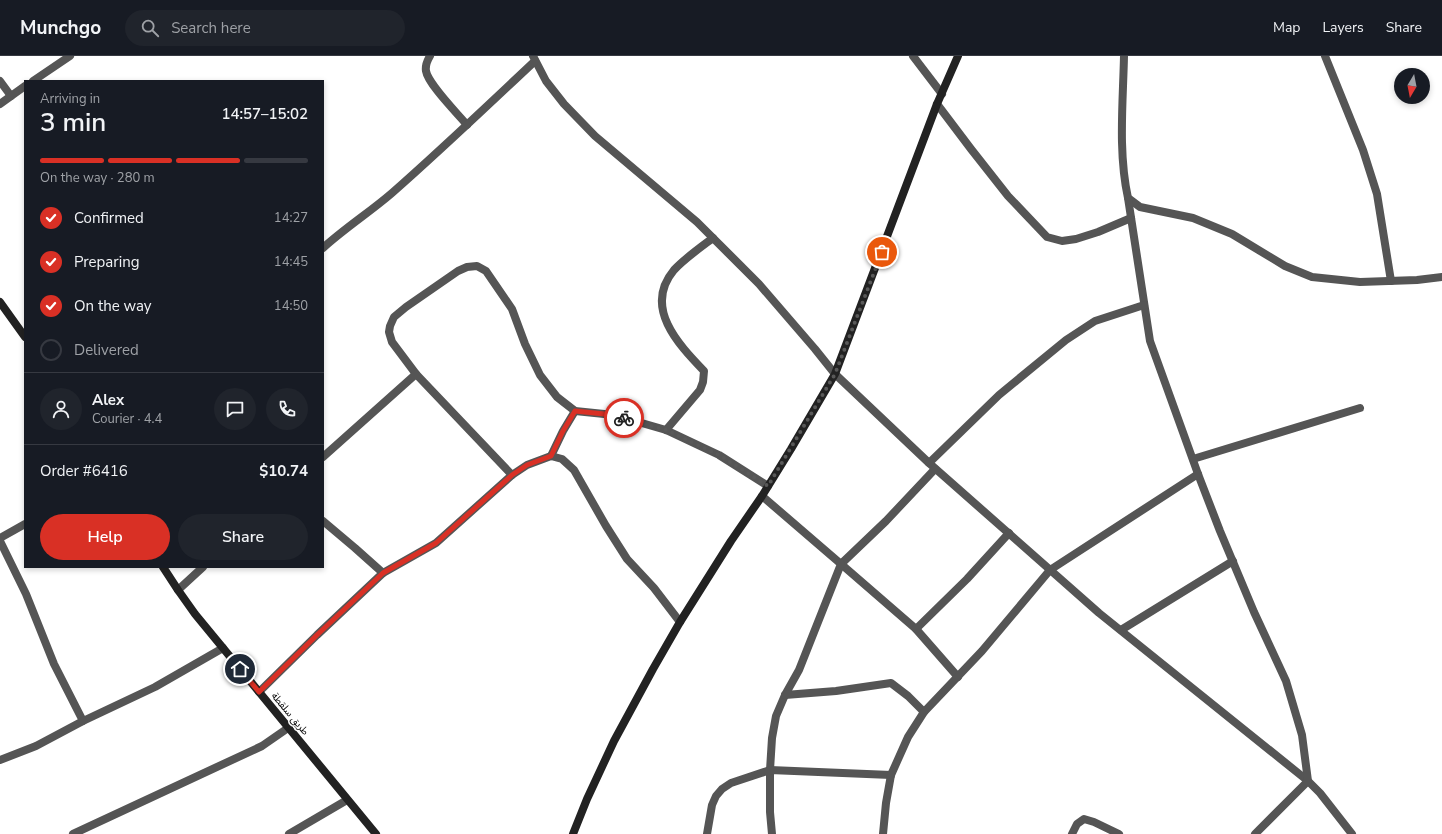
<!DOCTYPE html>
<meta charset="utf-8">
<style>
body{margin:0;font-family:"Nunito Sans","Noto Sans Arabic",sans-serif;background:#20242c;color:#f1f3f6;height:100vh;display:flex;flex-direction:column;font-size:15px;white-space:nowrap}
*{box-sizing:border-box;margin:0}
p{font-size:13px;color:#9ea1a6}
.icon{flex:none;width:22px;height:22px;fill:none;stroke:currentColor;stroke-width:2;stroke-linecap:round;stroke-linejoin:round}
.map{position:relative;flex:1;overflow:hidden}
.drawer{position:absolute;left:24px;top:24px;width:300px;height:488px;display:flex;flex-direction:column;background:#171b24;border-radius:0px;box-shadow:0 2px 6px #0003}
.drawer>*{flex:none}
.needle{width:26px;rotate:190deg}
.controls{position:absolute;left:1394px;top:12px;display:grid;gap:8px}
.controls a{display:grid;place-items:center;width:36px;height:36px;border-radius:50%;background:#171b24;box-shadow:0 2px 6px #0003;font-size:20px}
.pin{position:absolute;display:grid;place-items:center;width:34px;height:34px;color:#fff;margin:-17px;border:2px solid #fff;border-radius:50%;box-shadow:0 1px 4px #0007}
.courier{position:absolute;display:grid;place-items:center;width:40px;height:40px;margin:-20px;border:3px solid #d93025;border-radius:50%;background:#fff;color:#222;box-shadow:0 1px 5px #0007}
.head em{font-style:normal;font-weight:600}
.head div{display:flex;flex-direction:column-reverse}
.head{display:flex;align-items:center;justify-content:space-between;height:68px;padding:0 16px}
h1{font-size:26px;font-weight:600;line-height:30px}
.bar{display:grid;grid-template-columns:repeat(4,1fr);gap:6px 4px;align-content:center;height:48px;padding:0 16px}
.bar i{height:5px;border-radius:3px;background:#363941}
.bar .current{background:#d93025}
.bar p{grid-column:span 4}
.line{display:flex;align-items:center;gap:10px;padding:0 16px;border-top:1px solid #363941}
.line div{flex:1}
.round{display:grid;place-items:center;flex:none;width:42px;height:42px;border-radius:21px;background:#20242c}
ol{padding:0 16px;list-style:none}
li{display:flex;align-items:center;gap:12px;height:44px}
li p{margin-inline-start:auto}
li .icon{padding:4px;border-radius:50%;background:#d93025;color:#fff;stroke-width:4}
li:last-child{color:#9ea1a6}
li i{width:22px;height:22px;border:2px solid #363941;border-radius:50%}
.cta{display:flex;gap:8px;margin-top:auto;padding:8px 16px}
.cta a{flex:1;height:46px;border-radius:24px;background:#d93025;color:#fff;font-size:16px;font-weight:600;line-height:46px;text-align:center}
.cta a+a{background:#20242c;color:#f1f3f6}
header{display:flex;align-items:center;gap:24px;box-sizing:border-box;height:56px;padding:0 20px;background:#171b24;border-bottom:1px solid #363941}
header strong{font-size:19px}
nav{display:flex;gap:22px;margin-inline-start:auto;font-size:14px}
.search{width:280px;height:36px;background:#20242c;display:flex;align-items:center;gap:10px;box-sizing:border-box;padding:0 14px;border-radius:22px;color:#9ea1a6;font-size:15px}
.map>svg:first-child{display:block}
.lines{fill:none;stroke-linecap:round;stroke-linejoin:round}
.street{stroke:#555;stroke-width:8}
.secondary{stroke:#222;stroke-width:8}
.done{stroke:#595959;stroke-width:4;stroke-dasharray:0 7.2}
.route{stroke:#d93025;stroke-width:5}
.labels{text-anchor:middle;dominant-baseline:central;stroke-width:3;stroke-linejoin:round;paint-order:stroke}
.street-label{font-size:10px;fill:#000;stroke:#fff}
</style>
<header>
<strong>Munchgo</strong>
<div class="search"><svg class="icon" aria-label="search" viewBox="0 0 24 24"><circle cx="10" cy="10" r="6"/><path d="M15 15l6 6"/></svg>Search here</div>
<nav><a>Map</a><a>Layers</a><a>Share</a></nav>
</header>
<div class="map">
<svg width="1442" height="778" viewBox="0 0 1442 778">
<rect width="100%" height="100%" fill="#fff"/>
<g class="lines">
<g class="street">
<path d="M 430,0 C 427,5 425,9 426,15 C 428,28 457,57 467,69"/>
<path d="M 533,0 L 546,25 L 564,48 L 595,80 L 697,166 L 759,228 L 815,293 L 835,318 L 929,407 L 1099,557 L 1308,725 L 1320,737 L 1352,778"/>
<path d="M 913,0 L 942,38"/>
<path d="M 1124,0 C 1123,47 1118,96 1128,142 L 1140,151 L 1193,162 L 1232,178 L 1285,210 L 1312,221 L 1360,226 L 1417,224 L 1442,221"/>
<path d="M 1325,0 L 1363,94 L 1377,138 L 1391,225"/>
<path d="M 0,25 L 11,40"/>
<path d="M 33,25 L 70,0"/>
<path d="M 0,48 L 25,30"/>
<path d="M 937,48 L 971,93 L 1008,140 L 1047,181 L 1062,185 L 1076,183 L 1098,176 L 1131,162"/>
<path d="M 1128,142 L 1150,285 L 1198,418 L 1220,475 L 1254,556 L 1286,625 L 1302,679 L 1308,725 L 1255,778"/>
<path d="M 323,192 C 345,172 370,156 392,137 C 441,94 488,49 535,5"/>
<path d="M 416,318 L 392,286 L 389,276 L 390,270 L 394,261 L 406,251 L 458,215 L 467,211 L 477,210 L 486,215 L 512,253 L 525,288 L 540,319 L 557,341 L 575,355 L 614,359 L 666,374 L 719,399 L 768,430"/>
<path d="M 666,374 L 700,334 L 703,326 L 704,315 C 678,288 643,251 674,214 C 684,203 701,191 713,182"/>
<path d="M 551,400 L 563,375 L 575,355"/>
<path d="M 323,401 L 416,318 L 512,419"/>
<path d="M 1193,403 L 1360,352"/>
<path d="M 929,407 L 999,339 L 1066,284 L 1095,265 L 1144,249"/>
<path d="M 935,413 L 886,465 L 841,508 L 916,573 L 958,621"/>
<path d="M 762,440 L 841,508 L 799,614 L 785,639 L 776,660 L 772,682 L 770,714 L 770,756 L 772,778"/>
<path d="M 323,465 L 355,492 L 383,517"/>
<path d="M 0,482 L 25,468"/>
<path d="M 0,485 L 26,538 L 54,608 L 83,665 L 155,631 L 223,592"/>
<path d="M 178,534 L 203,511"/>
<path d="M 916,573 L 967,523 L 1009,477"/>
<path d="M 1121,574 L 1233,505"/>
<path d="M 259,636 L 317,579 L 383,517 L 436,487 L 512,419 L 527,409 L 551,400 L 562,403 L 574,414 L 606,470 L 627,503 L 654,532 L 680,566"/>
<path d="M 785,639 L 836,635 L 891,627 L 908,640 L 924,656"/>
<path d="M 0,704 L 36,690 L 83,665"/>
<path d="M 73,778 L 262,690 L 288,672"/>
<path d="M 289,778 L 347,744"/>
<path d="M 707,778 L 712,749 L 716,740 L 722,733 L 731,727 L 770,714 L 891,719"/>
<path d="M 883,778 L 886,747 L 891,719 L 908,681 L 924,656 L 982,595 L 1050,514 L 1198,418"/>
<path d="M 1072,778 L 1077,768 L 1084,763 L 1094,766 L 1119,778"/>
</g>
<g class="secondary">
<path d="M 0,246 L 25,281"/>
<path d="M 163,511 L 178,534 L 195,558 L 376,778"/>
<path d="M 573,778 L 587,743 L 614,685 L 653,613 L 680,566 L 731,485 L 762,440 L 791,393 L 835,318 L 937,48 L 958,0"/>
</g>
</g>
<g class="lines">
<path class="done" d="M 624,362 L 666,374 L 719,399 L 768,430 L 835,318 L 882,196"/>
<path class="route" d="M 240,613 L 259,636 L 317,579 L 383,517 L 436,487 L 512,419 L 527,409 L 551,400 L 563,375 L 575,355 L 614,359 L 624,362"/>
</g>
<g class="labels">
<g class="street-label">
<text transform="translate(290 658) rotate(50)">طريق سلقطة</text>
</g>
</g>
</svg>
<div class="controls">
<a><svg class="needle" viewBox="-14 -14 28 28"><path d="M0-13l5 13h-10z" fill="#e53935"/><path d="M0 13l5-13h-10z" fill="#9ea1a6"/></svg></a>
</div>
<div class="pin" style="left:882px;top:196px;background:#ea580c"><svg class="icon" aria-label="bag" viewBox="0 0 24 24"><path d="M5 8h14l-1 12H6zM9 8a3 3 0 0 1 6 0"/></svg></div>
<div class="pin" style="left:240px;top:613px;background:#1f2937"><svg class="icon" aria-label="home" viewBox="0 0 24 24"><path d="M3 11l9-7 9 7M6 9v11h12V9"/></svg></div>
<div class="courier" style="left:624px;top:362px"><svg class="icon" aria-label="bike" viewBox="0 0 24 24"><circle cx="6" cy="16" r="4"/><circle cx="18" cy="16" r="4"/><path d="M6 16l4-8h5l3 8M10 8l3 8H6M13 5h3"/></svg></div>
<section class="drawer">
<div class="head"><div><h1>3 min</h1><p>Arriving in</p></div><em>14:57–15:02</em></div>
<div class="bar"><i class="current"></i><i class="current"></i><i class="current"></i><i></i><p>On the way · 280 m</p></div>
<ol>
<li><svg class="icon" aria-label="check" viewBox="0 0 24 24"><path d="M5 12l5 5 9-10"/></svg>Confirmed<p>14:27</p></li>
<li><svg class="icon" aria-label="check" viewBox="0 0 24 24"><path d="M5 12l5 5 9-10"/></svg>Preparing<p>14:45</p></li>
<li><svg class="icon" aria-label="check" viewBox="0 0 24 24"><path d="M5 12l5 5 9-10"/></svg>On the way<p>14:50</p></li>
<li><i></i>Delivered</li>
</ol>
<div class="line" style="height:72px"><a class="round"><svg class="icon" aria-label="person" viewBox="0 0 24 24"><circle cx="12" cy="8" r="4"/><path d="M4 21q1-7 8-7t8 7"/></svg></a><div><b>Alex</b><p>Courier · 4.4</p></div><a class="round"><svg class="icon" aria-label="chat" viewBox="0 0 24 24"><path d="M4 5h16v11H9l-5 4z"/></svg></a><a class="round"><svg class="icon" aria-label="phone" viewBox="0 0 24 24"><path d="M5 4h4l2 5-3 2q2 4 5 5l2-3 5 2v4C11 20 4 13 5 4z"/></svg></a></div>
<div class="line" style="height:52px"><div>Order #6416</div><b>$10.74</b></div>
<div class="cta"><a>Help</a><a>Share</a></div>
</section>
</div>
